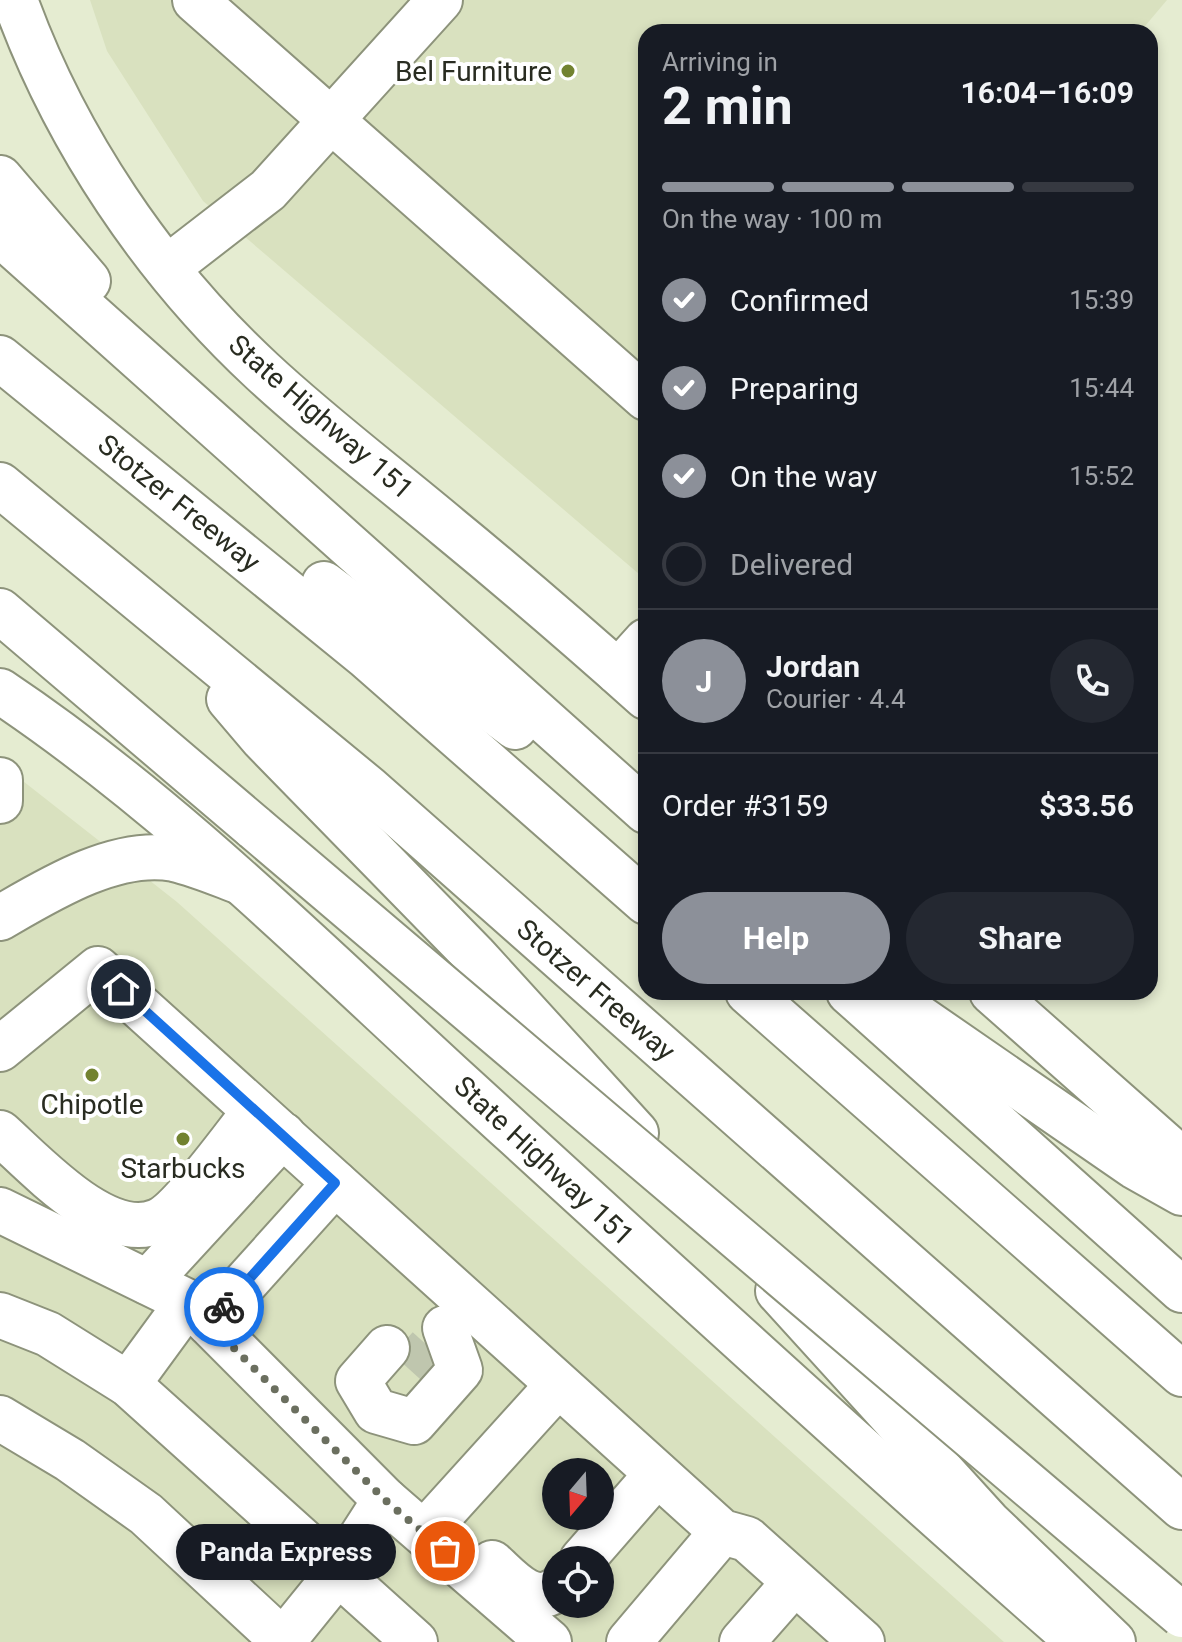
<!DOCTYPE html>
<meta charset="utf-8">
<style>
body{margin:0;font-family:Roboto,sans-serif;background:#242831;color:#f1f3f6;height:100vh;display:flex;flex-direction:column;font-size:30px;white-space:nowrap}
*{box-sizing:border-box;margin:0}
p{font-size:26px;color:#9ea1a6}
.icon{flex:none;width:44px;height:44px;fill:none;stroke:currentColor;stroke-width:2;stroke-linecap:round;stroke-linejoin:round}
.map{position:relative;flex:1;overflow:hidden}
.sheet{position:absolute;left:638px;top:24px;width:520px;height:976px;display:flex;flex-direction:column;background:#171b24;border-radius:24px;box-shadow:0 4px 12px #0003}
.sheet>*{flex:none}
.needle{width:52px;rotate:199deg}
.controls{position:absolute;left:542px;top:1458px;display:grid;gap:16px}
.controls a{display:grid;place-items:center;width:72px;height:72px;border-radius:50%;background:#171b24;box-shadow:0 4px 12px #0003;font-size:40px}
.pin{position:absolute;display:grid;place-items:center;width:68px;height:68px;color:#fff;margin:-34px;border:4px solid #fff;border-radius:50%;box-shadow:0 2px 8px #0007}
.courier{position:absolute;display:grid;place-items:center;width:80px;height:80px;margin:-40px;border:6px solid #1a73e8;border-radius:50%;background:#fff;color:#222;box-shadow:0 2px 10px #0007}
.bubble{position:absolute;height:56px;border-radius:28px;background:#171b24;box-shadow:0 4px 12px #0003;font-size:26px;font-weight:700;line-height:56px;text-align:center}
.head em{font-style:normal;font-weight:700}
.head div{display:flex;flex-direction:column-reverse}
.head{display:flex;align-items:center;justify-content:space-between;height:136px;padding:0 24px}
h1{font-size:52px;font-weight:700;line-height:60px}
.bar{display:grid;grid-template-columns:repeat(4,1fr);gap:12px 8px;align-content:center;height:96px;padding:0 24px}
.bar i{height:10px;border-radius:6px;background:#363941}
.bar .current{background:#8c9099}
.bar p{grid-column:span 4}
.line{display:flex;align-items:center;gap:20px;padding:0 24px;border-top:2px solid #363941}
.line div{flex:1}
.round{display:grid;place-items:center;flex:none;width:84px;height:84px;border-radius:42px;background:#242831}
ol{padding:0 24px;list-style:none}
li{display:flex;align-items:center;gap:24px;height:88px}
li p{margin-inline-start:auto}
li .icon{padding:8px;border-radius:50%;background:#8c9099;color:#fff;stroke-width:4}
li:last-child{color:#9ea1a6}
li i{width:44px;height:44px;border:4px solid #363941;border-radius:50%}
.button{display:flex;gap:16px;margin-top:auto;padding:16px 24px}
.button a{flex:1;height:92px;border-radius:48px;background:#8c9099;color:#fff;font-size:32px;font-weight:700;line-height:92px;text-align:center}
.button a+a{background:#242831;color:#f1f3f6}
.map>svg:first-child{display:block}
.built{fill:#d9e1bf;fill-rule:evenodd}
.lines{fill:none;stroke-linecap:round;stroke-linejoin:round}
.minor-tunnel{stroke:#bfc6ae;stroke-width:44;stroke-dasharray:44 22;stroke-linecap:butt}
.minor-casing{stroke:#8d937b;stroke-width:48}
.major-casing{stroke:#8d937b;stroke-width:48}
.highway-casing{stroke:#8d937b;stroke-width:48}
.minor{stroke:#fff;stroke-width:44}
.major{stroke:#fff;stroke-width:44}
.highway{stroke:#fff;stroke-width:44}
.highway-bridge-casing{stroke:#8d937b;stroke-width:48;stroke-linecap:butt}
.highway-bridge{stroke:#fff;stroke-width:44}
.done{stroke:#6b6f5f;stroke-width:8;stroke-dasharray:0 14.4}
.route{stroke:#1a73e8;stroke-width:10}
.poi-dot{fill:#728230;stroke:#fff;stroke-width:3}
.labels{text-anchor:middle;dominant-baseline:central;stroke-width:8;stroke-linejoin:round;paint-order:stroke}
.poi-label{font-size:28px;fill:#292c21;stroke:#fff}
.street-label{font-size:28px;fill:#292c21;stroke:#fff}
</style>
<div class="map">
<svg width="1182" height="1642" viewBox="0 0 1182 1642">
<rect width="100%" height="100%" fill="#e5ecd1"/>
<g class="built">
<path d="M 90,0 L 1167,0 L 1140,32 L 646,32 L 646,580 L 203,201 L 107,51 Z"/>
<path d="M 0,763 L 177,902 L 1004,1642 L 0,1642 ZM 556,1472 L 600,1472 L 600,1516 L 556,1516 ZM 556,1560 L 600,1560 L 600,1604 L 556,1604 Z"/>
</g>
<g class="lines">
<path class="minor-tunnel" d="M 409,1369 L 429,1347"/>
<g class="minor-casing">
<g id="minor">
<path d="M 195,0 L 646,398"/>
<path d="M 167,268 L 268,190 L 440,0"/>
<path d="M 618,672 L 646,641"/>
<path d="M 0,780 L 0,801"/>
<path d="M 0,918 C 48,890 116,848 174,859 C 196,864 217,873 238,881"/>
<path d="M 0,1049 L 98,969 L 722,1532 L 747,1539 L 862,1642"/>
<path d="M 0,1133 C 35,1164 107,1244 158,1221 C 182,1211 236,1134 255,1111"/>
<path d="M 0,1210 L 188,1302 L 385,1500 L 549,1642"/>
<path d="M 148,1282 L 283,1135"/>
<path d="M 0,1315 L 48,1334 L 128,1384 L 415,1642"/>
<path d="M 209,1323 L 335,1183"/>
<path d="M 387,1348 L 358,1381 L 376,1411 L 414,1422 L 460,1370 L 445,1328"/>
<path d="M 128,1384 L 188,1302"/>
<path d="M 0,1418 L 70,1460 L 146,1514 L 283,1641"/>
<path d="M 424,1533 L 558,1385"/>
<path d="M 582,1560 L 657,1474"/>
<path d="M 492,1563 C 510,1579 531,1606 556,1590"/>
<path d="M 282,1642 L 338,1573 L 385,1500"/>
<path d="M 629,1642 L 722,1532"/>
<path d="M 742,1642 L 794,1583"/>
</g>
</g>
<g class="major-casing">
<g id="major">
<path d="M 15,0 C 65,139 154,271 262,371 C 321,426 386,475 448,527 C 515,582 581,639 646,697"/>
<path d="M 0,691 C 166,802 310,946 456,1080 C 663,1269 869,1458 1079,1642"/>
<path d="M 992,992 L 1182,1160"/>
</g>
</g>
<g class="highway-casing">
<g id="highway">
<path d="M 0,178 L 88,281"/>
<path d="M 0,234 L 646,811"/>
<path d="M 0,358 L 367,657 L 646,902"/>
<path d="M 0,485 L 368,788 L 1182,1507"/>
<path d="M 324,584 L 515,727"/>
<path d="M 0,611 L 255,828"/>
<path d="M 229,699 L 263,739 L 474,955 L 636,1133"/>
<path d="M 748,992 L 1182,1374"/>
<path d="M 849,992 L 1182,1290"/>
<path d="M 888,996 L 1134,1166 L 1182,1193"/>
<path d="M 778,1291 L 988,1522 L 1113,1642"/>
</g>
</g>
<use href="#minor" class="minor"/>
<use href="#major" class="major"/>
<use href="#highway" class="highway"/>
<g class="highway-bridge-casing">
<path id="highway-bridge" d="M 255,828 L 1182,1615"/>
</g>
<use href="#highway-bridge" class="highway-bridge"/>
</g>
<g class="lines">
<path class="done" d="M 224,1307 L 209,1323 L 385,1500 L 445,1551"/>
<path class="route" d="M 121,989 L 335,1183 L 224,1307"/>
</g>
<g class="poi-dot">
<circle cx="568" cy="71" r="8"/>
<circle cx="92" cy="1075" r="8"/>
<circle cx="183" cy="1139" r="8"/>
</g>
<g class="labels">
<g class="poi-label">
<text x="552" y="71" text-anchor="end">Bel Furniture</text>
<text x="92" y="1104">Chipotle</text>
<text x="183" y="1168">Starbucks</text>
</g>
<g class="street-label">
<text transform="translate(321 417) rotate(41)">State Highway 151</text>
<text transform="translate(179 503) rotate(39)">Stotzer Freeway</text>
<text transform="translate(596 990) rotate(41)">Stotzer Freeway</text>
<text transform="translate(544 1161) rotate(43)">State Highway 151</text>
</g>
</g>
</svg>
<div class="controls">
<a><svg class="needle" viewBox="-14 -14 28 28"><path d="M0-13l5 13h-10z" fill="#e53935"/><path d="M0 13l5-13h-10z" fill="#9ea1a6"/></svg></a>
<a><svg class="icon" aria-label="locate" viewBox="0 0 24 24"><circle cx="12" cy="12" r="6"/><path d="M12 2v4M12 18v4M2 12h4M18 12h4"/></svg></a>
</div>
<div class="pin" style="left:445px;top:1551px;background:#ea580c"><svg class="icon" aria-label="bag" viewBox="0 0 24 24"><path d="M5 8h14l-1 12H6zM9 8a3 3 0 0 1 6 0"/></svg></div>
<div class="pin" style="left:121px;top:989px;background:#1f2937"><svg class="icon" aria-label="home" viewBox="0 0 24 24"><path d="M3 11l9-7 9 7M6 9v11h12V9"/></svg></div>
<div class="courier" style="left:224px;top:1307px"><svg class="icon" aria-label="bike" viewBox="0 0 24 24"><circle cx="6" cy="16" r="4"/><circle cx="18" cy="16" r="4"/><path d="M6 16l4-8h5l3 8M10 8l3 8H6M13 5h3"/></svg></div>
<div class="bubble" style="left:176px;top:1524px;width:220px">Panda Express</div>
<section class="sheet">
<div class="head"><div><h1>2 min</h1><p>Arriving in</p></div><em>16:04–16:09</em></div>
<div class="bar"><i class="current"></i><i class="current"></i><i class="current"></i><i></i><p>On the way · 100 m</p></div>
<ol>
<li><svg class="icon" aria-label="check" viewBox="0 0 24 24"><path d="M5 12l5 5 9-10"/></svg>Confirmed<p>15:39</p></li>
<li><svg class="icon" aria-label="check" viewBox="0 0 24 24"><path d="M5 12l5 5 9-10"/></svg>Preparing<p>15:44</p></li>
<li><svg class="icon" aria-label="check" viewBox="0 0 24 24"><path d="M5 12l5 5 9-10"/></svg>On the way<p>15:52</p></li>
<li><i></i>Delivered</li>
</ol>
<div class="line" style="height:144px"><b class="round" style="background:#8c9099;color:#fff">J</b><div><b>Jordan</b><p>Courier · 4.4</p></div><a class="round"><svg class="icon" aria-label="phone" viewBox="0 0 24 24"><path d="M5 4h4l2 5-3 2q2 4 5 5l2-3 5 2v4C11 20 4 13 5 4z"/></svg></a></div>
<div class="line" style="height:104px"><div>Order #3159</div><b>$33.56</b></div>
<div class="button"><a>Help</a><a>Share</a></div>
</section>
</div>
